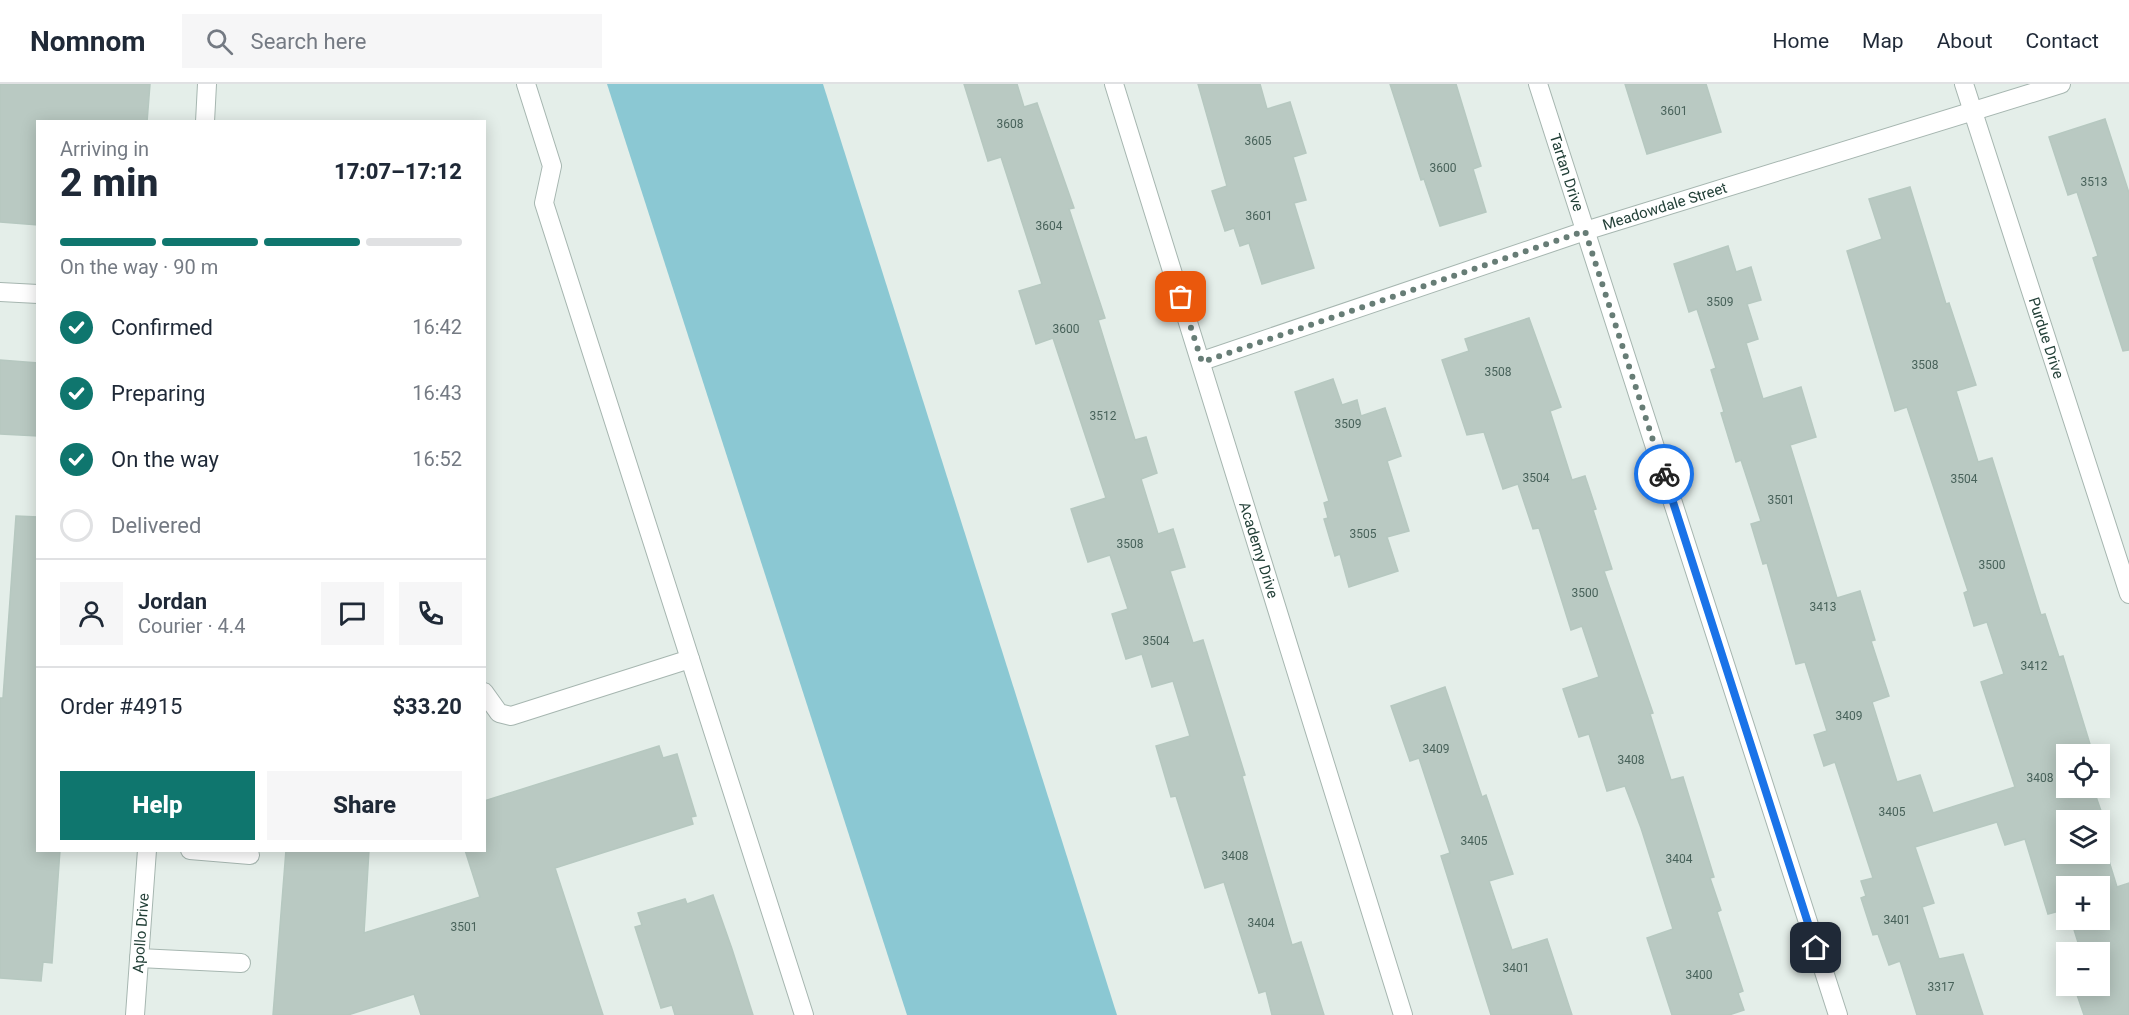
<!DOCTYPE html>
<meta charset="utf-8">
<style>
body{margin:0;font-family:Roboto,sans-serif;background:#f6f6f7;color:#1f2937;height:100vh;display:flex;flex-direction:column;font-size:22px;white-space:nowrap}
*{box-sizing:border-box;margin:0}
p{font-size:20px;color:#747a83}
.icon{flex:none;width:33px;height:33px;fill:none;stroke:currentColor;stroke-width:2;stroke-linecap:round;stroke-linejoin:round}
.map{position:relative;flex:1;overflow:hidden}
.sheet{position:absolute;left:36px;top:36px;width:450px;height:732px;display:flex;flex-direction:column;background:#fff;border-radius:0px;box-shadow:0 3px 15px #0003}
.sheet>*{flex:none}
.tools{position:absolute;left:2056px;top:660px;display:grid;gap:12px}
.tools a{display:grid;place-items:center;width:54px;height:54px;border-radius:0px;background:#fff;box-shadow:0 3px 15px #0003;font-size:30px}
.pin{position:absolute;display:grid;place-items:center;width:51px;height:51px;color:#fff;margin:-26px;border-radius:12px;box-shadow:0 3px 9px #0006}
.courier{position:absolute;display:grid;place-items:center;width:60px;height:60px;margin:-30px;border:4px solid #1a73e8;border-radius:50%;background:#fff;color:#222;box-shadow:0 2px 8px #0007}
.overview em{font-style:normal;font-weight:800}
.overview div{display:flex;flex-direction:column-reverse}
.overview{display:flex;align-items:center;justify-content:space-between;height:102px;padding:0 24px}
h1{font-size:39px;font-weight:800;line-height:45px}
.bar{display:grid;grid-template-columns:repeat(4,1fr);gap:9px 6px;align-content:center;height:72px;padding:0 24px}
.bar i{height:8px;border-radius:4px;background:#e0e1e3}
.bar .current{background:#0f766e}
.bar p{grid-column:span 4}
.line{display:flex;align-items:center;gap:15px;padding:0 24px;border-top:2px solid #e0e1e3}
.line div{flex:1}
.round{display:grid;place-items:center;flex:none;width:63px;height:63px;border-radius:0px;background:#f6f6f7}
ol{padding:0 24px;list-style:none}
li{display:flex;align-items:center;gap:18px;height:66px}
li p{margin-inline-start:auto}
li .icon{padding:6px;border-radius:50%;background:#0f766e;color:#fff;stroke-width:4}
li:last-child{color:#747a83}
li i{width:33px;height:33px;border:3px solid #e0e1e3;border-radius:50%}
.button{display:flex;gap:12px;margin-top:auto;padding:12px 24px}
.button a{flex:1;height:69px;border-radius:0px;background:#0f766e;color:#fff;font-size:24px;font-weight:800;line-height:69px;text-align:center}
.button a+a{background:#f6f6f7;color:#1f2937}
header{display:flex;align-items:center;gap:36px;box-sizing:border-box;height:84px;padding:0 30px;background:#fff;border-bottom:2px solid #e0e1e3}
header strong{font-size:28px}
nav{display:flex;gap:33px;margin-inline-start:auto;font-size:21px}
.search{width:420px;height:54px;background:#f6f6f7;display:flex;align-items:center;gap:15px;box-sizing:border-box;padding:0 21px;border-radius:0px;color:#747a83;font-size:22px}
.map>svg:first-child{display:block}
.water{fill:#8bc8d3}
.building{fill:#b9c9c2;stroke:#b6c8c0;stroke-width:1.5}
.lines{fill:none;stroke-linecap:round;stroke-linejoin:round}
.lane-casing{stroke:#a6b6b0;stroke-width:20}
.street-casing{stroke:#a6b6b0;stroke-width:20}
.lane{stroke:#fff;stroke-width:18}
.street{stroke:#fff;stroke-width:18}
.done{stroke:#677d76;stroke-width:6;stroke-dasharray:0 10.8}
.route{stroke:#1a73e8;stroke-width:8}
.labels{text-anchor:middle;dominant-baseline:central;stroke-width:5;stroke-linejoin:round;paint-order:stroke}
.number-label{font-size:12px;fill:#48625a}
.street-label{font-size:15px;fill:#234038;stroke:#f5faf7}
</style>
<header>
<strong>Nomnom</strong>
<div class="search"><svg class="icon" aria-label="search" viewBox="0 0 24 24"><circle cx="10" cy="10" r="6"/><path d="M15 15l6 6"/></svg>Search here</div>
<nav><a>Home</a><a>Map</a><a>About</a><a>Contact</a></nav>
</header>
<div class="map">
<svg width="2129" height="931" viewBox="0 0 2129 931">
<rect width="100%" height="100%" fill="#e4eee9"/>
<path class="water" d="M 607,0 L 823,0 L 1117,931 L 907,931 Z"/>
<g class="building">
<path d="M 0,0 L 150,0 L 147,38 L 38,38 L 38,141 L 0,138 Z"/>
<path d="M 964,0 L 1017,0 L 1024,23 L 1037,19 L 1074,124 L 1069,125 L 1105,234 L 1098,236 L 1135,356 L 1146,353 L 1157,389 L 1141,395 L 1158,450 L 1173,445 L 1185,483 L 1170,487 L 1193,559 L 1203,556 L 1245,691 L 1242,692 L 1292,861 L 1301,858 L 1324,931 L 1272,931 L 1266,907 L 1259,909 L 1224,798 L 1205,804 L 1176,712 L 1171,713 L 1156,662 L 1190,652 L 1173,597 L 1152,603 L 1142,570 L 1126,575 L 1112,530 L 1128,525 L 1110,471 L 1088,478 L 1071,425 L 1106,414 L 1053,254 L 1036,260 L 1019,207 L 1042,200 L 1001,73 L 988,77 Z"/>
<path d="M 1198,0 L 1260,0 L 1267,25 L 1290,18 L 1306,69 L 1293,73 L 1306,116 L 1294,119 L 1314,184 L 1262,200 L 1249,159 L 1240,162 L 1234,144 L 1225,147 L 1212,107 L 1227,102 Z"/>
<path d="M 1390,0 L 1456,0 L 1481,82 L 1473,85 L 1486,128 L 1440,142 L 1424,95 L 1421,96 Z"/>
<path d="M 1625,0 L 1706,0 L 1721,48 L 1647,70 Z"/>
<path d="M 2105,35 L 2129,109 L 2129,266 L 2123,267 L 2093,174 L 2098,172 L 2077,108 L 2068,111 L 2049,53 Z"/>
<path d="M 1910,103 L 1946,220 L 1949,219 L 1976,301 L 1956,307 L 1978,378 L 1992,374 L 2041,531 L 2045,530 L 2059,573 L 2063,572 L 2093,670 L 2067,670 L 2067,704 L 2093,704 L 2101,727 L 2094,729 L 2096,736 L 2067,736 L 2067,770 L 2100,770 L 2100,748 L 2117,803 L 2129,799 L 2129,931 L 2084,931 L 2074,902 L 2100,902 L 2100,868 L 2081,868 L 2071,836 L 2100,836 L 2100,802 L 2067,802 L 2067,825 L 2048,830 L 2025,755 L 2005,761 L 1997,738 L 1915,763 L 1934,819 L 1922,823 L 1939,875 L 1963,870 L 1983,931 L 1917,931 L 1900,877 L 1889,881 L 1878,850 L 1873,851 L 1861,814 L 1866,812 L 1861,797 L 1873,794 L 1835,678 L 1824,682 L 1814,651 L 1827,647 L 1805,578 L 1796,580 L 1767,479 L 1763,480 L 1751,440 L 1761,437 L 1741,376 L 1736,378 L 1721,329 L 1724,328 L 1711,286 L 1716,284 L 1697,225 L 1689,228 L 1674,180 L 1728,162 L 1736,188 L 1751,183 L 1761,216 L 1747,220 L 1758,255 L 1746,259 L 1763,315 L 1801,303 L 1816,353 L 1790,361 L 1837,514 L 1860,507 L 1875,556 L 1871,557 L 1889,612 L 1872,618 L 1897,698 L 1920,691 L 1933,729 L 2015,703 L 1981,598 L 2004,590 L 1987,538 L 1974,542 L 1964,509 L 1968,507 L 1907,323 L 1895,327 L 1847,167 L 1882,155 L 1869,115 Z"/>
<path d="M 1529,234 L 1561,323 L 1550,327 L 1572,396 L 1585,392 L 1596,425 L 1593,426 L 1612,485 L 1604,487 L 1653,629 L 1650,630 L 1671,696 L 1683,693 L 1714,793 L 1710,794 L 1721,826 L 1717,828 L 1743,907 L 1738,909 L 1744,926 L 1729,931 L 1672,931 L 1647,854 L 1673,845 L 1641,744 L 1625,702 L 1607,707 L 1589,650 L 1579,653 L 1563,605 L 1599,593 L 1582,542 L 1571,546 L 1539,444 L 1533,445 L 1518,400 L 1503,405 L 1484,348 L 1467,351 L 1442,276 L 1469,267 L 1465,255 Z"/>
<path d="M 0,276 L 38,279 L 38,352 L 0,350 Z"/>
<path d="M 1333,295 L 1342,321 L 1357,316 L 1361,332 L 1385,324 L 1401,372 L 1387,377 L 1409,447 L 1387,453 L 1398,487 L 1349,503 L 1340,470 L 1335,472 L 1324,435 L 1328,434 L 1324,419 L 1329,417 L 1295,308 Z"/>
<path d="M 16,432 L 38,433 L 38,766 L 60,766 L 52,879 L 43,878 L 41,897 L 0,894 L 0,614 L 3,614 Z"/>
<path d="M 1445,603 L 1482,713 L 1486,711 L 1513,790 L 1489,797 L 1512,866 L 1547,855 L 1572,931 L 1491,931 L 1441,772 L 1450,769 L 1419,674 L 1410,677 L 1391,622 Z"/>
<path d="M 659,662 L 663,674 L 677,670 L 696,732 L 691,733 L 693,740 L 555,784 L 603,931 L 421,931 L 414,910 L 348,931 L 273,931 L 286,766 L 369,766 L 364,849 L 480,813 L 465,766 L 484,766 L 484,717 Z"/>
<path d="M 713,811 L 732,865 L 753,931 L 675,931 L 672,921 L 661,924 L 635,843 L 642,841 L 638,829 L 685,815 L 687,820 Z"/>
</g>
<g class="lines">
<g class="lane-casing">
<g id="lane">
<path d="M 484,608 L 499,629 L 511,632 L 690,575"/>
<path d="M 190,766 L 250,771"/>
<path d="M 139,874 L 241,879"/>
</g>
</g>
<g class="street-casing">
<g id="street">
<path d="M 526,0 L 552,82 L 544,119 L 804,931"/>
<path id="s1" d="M 1114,0 L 1403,931"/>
<path id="s2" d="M 1538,0 L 1838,931"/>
<path id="s3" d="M 1964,0 L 2129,510"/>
<path d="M 205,38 L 207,0"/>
<path d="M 0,208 L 38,210"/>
<path id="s4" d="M 1202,277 L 1585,147 L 2061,0"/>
<path id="s5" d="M 135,931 L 147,766"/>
</g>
</g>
<use href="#lane" class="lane"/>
<use href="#street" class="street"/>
</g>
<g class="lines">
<path class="done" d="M 1181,213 L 1202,278 L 1585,147 L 1664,390"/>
<path class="route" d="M 1664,390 L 1816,864"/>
</g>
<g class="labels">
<g class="number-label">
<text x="1674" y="27">3601</text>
<text x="1010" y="40">3608</text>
<text x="1258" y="57">3605</text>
<text x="1443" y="84">3600</text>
<text x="2094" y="98">3513</text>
<text x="1259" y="132">3601</text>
<text x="1049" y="142">3604</text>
<text x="1720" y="218">3509</text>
<text x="1066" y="245">3600</text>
<text x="1925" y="281">3508</text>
<text x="1498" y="288">3508</text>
<text x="1103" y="332">3512</text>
<text x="1348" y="340">3509</text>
<text x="1536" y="394">3504</text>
<text x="1964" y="395">3504</text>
<text x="1781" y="416">3501</text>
<text x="1363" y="450">3505</text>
<text x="1130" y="460">3508</text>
<text x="1992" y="481">3500</text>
<text x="1585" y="509">3500</text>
<text x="1823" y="523">3413</text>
<text x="1156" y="557">3504</text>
<text x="2034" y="582">3412</text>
<text x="1849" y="632">3409</text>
<text x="1436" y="665">3409</text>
<text x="1631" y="676">3408</text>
<text x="2040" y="694">3408</text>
<text x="1892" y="728">3405</text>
<text x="1474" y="757">3405</text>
<text x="1235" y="772">3408</text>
<text x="1679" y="775">3404</text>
<text x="1897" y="836">3401</text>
<text x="1261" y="839">3404</text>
<text x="464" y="843">3501</text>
<text x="1516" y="884">3401</text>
<text x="1699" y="891">3400</text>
<text x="1941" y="903">3317</text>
</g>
<g class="street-label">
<text stroke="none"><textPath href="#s2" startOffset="93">Tartan Drive</textPath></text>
<text stroke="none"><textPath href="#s4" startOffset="488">Meadowdale Street</textPath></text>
<text stroke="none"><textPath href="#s3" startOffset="267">Purdue Drive</textPath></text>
<text stroke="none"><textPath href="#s1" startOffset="488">Academy Drive</textPath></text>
<text stroke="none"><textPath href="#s5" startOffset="82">Apollo Drive</textPath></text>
</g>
</g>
</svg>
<div class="tools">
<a><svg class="icon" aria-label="locate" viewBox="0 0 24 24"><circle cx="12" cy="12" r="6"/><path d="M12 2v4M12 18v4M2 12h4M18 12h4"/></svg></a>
<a><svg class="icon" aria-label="layers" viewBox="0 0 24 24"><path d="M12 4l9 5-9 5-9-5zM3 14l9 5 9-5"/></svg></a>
<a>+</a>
<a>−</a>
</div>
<div class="pin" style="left:1181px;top:213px;background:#ea580c"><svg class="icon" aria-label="bag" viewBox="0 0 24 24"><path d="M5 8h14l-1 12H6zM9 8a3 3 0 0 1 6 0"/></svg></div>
<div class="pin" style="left:1816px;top:864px;background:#1f2937"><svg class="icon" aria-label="home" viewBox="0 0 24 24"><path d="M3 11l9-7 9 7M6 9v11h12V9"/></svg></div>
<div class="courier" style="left:1664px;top:390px"><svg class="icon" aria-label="bike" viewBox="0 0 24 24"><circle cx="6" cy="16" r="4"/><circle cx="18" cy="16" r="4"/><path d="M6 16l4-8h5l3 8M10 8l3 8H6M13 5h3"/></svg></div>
<section class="sheet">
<div class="overview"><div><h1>2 min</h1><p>Arriving in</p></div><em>17:07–17:12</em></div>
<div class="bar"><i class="current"></i><i class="current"></i><i class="current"></i><i></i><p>On the way · 90 m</p></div>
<ol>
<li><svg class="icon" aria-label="check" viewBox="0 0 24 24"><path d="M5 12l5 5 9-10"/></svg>Confirmed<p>16:42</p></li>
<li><svg class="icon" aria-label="check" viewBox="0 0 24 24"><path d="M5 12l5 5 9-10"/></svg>Preparing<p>16:43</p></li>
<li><svg class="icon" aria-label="check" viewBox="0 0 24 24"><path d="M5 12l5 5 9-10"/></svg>On the way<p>16:52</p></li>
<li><i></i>Delivered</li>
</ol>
<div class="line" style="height:108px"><a class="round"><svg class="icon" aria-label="person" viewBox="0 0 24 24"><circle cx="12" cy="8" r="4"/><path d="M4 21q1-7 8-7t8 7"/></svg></a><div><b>Jordan</b><p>Courier · 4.4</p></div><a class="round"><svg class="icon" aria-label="chat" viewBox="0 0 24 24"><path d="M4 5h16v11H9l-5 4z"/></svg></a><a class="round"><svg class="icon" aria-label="phone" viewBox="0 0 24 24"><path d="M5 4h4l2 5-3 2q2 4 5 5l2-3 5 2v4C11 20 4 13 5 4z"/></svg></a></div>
<div class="line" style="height:78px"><div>Order #4915</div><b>$33.20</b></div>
<div class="button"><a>Help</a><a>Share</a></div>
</section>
</div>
